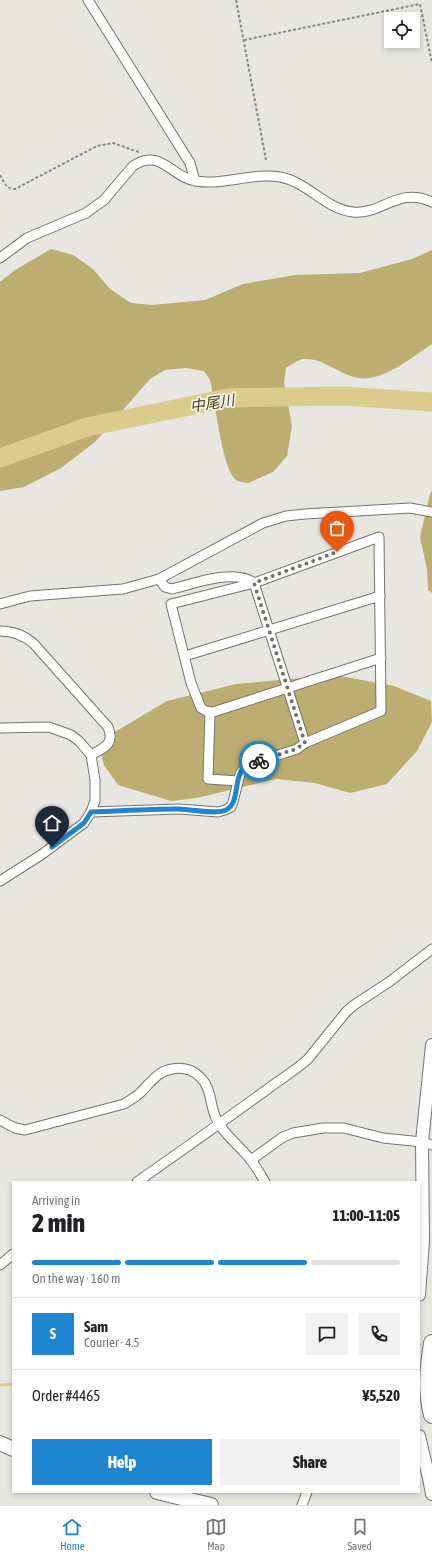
<!DOCTYPE html>
<meta charset="utf-8">
<style>
body{margin:0;font-family:"Asap Condensed","Noto Sans JP",sans-serif;background:#f2f2f2;color:#202124;height:100vh;display:flex;flex-direction:column;font-size:15px;white-space:nowrap}
*{box-sizing:border-box;margin:0}
p{font-size:13px;color:#757577}
.icon{flex:none;width:22px;height:22px;fill:none;stroke:currentColor;stroke-width:2;stroke-linecap:round;stroke-linejoin:round}
.map{position:relative;flex:1;overflow:hidden}
.sheet{position:absolute;left:12px;top:1181px;width:408px;height:312px;display:flex;flex-direction:column;background:#fff;border-radius:0px;box-shadow:0 2px 6px #0003}
.sheet>*{flex:none}
.tools{position:absolute;left:384px;top:12px;display:grid;gap:8px}
.tools a{display:grid;place-items:center;width:36px;height:36px;border-radius:0px;background:#fff;box-shadow:0 2px 6px #0003;font-size:20px}
.pin{position:absolute;display:grid;place-items:center;width:34px;height:34px;color:#fff;margin:-41px -17px;border-radius:50% 50% 50% 0;rotate:-45deg;box-shadow:0 0 4px #0007}
.pin .icon{rotate:45deg}
.courier{position:absolute;display:grid;place-items:center;width:40px;height:40px;margin:-20px;border:3px solid #2085d0;border-radius:50%;background:#fff;color:#222;box-shadow:0 1px 5px #0007}
.overview em{font-style:normal;font-weight:800}
.overview div{display:flex;flex-direction:column-reverse}
.overview{display:flex;align-items:center;justify-content:space-between;height:68px;padding:0 20px}
h1{font-size:26px;font-weight:800;line-height:30px}
.bar{display:grid;grid-template-columns:repeat(4,1fr);gap:6px 4px;align-content:center;height:48px;padding:0 20px}
.bar i{height:5px;border-radius:3px;background:#e0e0e0}
.bar .selected{background:#2085d0}
.bar p{grid-column:span 4}
.line{display:flex;align-items:center;gap:10px;padding:0 20px;border-top:1px solid #e0e0e0}
.line div{flex:1}
.round{display:grid;place-items:center;flex:none;width:42px;height:42px;border-radius:0px;background:#f2f2f2}
.button{display:flex;gap:8px;margin-top:auto;padding:8px 20px}
.button a{flex:1;height:46px;border-radius:0px;background:#2085d0;color:#fff;font-size:16px;font-weight:800;line-height:46px;text-align:center}
.button a+a{background:#f2f2f2;color:#202124}
.tab-bar{display:flex;justify-content:space-around;align-items:center;height:56px;border-top:1px solid #e0e0e0;background:#fff;font-size:11px;color:#757577}
.tab-bar a{display:grid;justify-items:center;gap:2px}
.tab-bar .selected{color:#2085d0}
.map>svg:first-child{display:block}
.forest{fill:#bcae70}
.lines{fill:none;stroke-linecap:round;stroke-linejoin:round}
.stream{stroke:#dbcc8d;stroke-width:3}
.river{stroke:#dbcc8d;stroke-width:19}
.street-casing{stroke:#76746f;stroke-width:11}
.secondary-casing{stroke:#76746f;stroke-width:14}
.primary-casing{stroke:#76746f;stroke-width:16}
.highway-casing{stroke:#76746f;stroke-width:18}
.path{stroke:#8a8985;stroke-width:2;stroke-dasharray:3 2;stroke-linecap:butt}
.street{stroke:#fff;stroke-width:9}
.secondary{stroke:#fff;stroke-width:12}
.primary{stroke:#fff;stroke-width:14}
.highway{stroke:#fff;stroke-width:16}
.done{stroke:#71706d;stroke-width:4;stroke-dasharray:0 7.2}
.route{stroke:#2085d0;stroke-width:5}
.labels{text-anchor:middle;dominant-baseline:central;stroke-width:3.5;stroke-linejoin:round;paint-order:stroke}
.water-label{font-size:15px;font-style:italic;fill:#504515;stroke:#f4f3ed}
</style>
<div class="map">
<svg width="432" height="1505" viewBox="0 0 432 1505">
<rect width="100%" height="100%" fill="#e7e6e0"/>
<g class="forest">
<path d="M 51,249 L 73,255 L 93,269 L 110,289 L 131,303 L 152,305 L 205,300 L 243,284 L 295,275 L 360,273 L 412,259 L 432,250 L 432,344 C 414,356 392,374 370,378 C 345,382 327,357 303,359 C 298,360 291,365 286,368 L 284,383 L 292,426 L 287,456 L 273,472 L 248,483 C 244,482 238,482 236,480 C 222,469 215,399 210,380 L 204,371 L 186,368 L 165,370 L 150,379 L 95,442 L 61,468 L 24,487 L 0,491 L 0,282 L 15,270 Z"/>
<path d="M 432,491 L 432,593 L 428,590 L 427,569 L 420,537 L 430,494 Z"/>
<path d="M 335,675 L 394,686 L 431,701 L 432,722 L 417,751 L 387,784 L 350,793 L 315,783 L 276,779 L 197,798 L 171,801 L 118,785 L 104,765 L 100,751 L 113,733 L 167,701 L 236,684 Z"/>
</g>
<g class="lines">
<path class="stream" d="M 0,1385 L 13,1384"/>
<path class="river" d="M 0,458 L 87,427 L 228,398 L 343,396 L 432,402"/>
<g class="street-casing">
<g id="street">
<path d="M 88,0 L 190,163 L 195,181"/>
<path d="M 0,258 L 27,238 L 86,213 L 104,200 L 133,166 C 160,147 172,178 196,181 C 224,186 252,172 280,177 C 308,182 325,209 353,212 C 382,215 398,186 432,202"/>
<path d="M 159,579 L 165,587 L 172,589 C 193,584 235,568 254,583 L 305,743"/>
<path d="M 0,604 L 30,596 L 123,589 L 159,579 L 263,523 L 286,516 L 305,514 L 410,508 L 432,512"/>
<path d="M 0,631 C 13,631 24,635 34,644 L 108,727 C 115,744 104,748 91,755"/>
<path d="M 185,656 L 380,596"/>
<path d="M 210,712 L 208,779 L 238,781"/>
<path d="M 0,728 L 49,727 L 71,735 L 79,741 L 91,755 L 95,780 L 95,801 L 91,812 L 84,823 L 41,855 L 0,881"/>
<path d="M 91,812 L 179,809 L 218,812 L 225,810 L 231,807 L 233,802 L 240,774 L 247,765 L 297,749 L 305,743 L 381,711 L 379,537 L 254,583 L 171,604 L 191,683 L 201,708 L 206,711 L 213,712 L 381,658"/>
<path d="M 0,1120 L 15,1128 L 25,1130 L 124,1104 C 130,1100 136,1097 141,1092 C 151,1082 158,1071 172,1069 C 183,1067 193,1070 200,1077 C 211,1087 210,1103 215,1116 C 222,1133 239,1145 250,1159 C 256,1166 260,1174 265,1182"/>
<path d="M 251,1160 L 283,1137 L 293,1133 L 323,1128 L 344,1128 L 383,1138 L 422,1142 L 432,1145"/>
<path d="M 137,1182 C 181,1151 225,1120 269,1088 C 282,1078 296,1070 308,1059 L 346,1012 L 354,1005 L 389,982 L 432,949"/>
<path d="M 0,1265 L 13,1254"/>
<path d="M 302,1505 L 307,1492"/>
</g>
</g>
<g class="secondary-casing">
<g id="secondary">
<path d="M 419,1295 L 423,1241 L 422,1142 L 432,1045"/>
<path d="M 419,1436 L 429,1478 L 432,1494"/>
</g>
</g>
<g class="primary-casing">
<g id="primary">
<path d="M 0,1443 L 13,1449"/>
<path d="M 157,1492 L 211,1505"/>
</g>
</g>
<g class="highway-casing">
<path id="highway" d="M 432,1343 C 428,1368 426,1391 432,1415"/>
</g>
<g class="path">
<path d="M 236,0 L 266,160"/>
<path d="M 244,40 L 420,4 L 432,63"/>
<path d="M 0,175 C 4,182 6,189 15,189 L 97,146 L 113,143 L 139,152"/>
</g>
<use href="#street" class="street"/>
<use href="#secondary" class="secondary"/>
<use href="#primary" class="primary"/>
<use href="#highway" class="highway"/>
</g>
<g class="lines">
<path class="done" d="M 259,761 L 296,749 L 305,743 L 254,583 L 337,552"/>
<path class="route" d="M 52,847 L 84,823 L 91,812 C 120,811 148,809 177,809 C 190,809 214,815 226,810 C 241,803 232,774 247,765 C 251,763 255,762 259,761"/>
</g>
<g class="labels">
<g class="water-label">
<text transform="translate(212 403) rotate(-9)">中尾川</text>
</g>
</g>
</svg>
<div class="tools">
<a><svg class="icon" aria-label="locate" viewBox="0 0 24 24"><circle cx="12" cy="12" r="6"/><path d="M12 2v4M12 18v4M2 12h4M18 12h4"/></svg></a>
</div>
<div class="pin" style="left:337px;top:552px;background:#ea580c"><svg class="icon" aria-label="bag" viewBox="0 0 24 24"><path d="M5 8h14l-1 12H6zM9 8a3 3 0 0 1 6 0"/></svg></div>
<div class="pin" style="left:52px;top:847px;background:#1f2937"><svg class="icon" aria-label="home" viewBox="0 0 24 24"><path d="M3 11l9-7 9 7M6 9v11h12V9"/></svg></div>
<div class="courier" style="left:259px;top:761px"><svg class="icon" aria-label="bike" viewBox="0 0 24 24"><circle cx="6" cy="16" r="4"/><circle cx="18" cy="16" r="4"/><path d="M6 16l4-8h5l3 8M10 8l3 8H6M13 5h3"/></svg></div>
<section class="sheet">
<div class="overview"><div><h1>2 min</h1><p>Arriving in</p></div><em>11:00–11:05</em></div>
<div class="bar"><i class="selected"></i><i class="selected"></i><i class="selected"></i><i></i><p>On the way · 160 m</p></div>
<div class="line" style="height:72px"><b class="round" style="background:#2085d0;color:#fff">S</b><div><b>Sam</b><p>Courier · 4.5</p></div><a class="round"><svg class="icon" aria-label="chat" viewBox="0 0 24 24"><path d="M4 5h16v11H9l-5 4z"/></svg></a><a class="round"><svg class="icon" aria-label="phone" viewBox="0 0 24 24"><path d="M5 4h4l2 5-3 2q2 4 5 5l2-3 5 2v4C11 20 4 13 5 4z"/></svg></a></div>
<div class="line" style="height:52px"><div>Order #4465</div><b>¥5,520</b></div>
<div class="button"><a>Help</a><a>Share</a></div>
</section>
</div>
<nav class="tab-bar">
<a class="selected"><svg class="icon" aria-label="home" viewBox="0 0 24 24"><path d="M3 11l9-7 9 7M6 9v11h12V9"/></svg>Home</a>
<a><svg class="icon" aria-label="map" viewBox="0 0 24 24"><path d="M3 6l6-2 6 2 6-2v14l-6 2-6-2-6 2zM9 4v14M15 6v14"/></svg>Map</a>
<a><svg class="icon" aria-label="saved" viewBox="0 0 24 24"><path d="M7 4h10v16l-5-4-5 4z"/></svg>Saved</a>
</nav>
